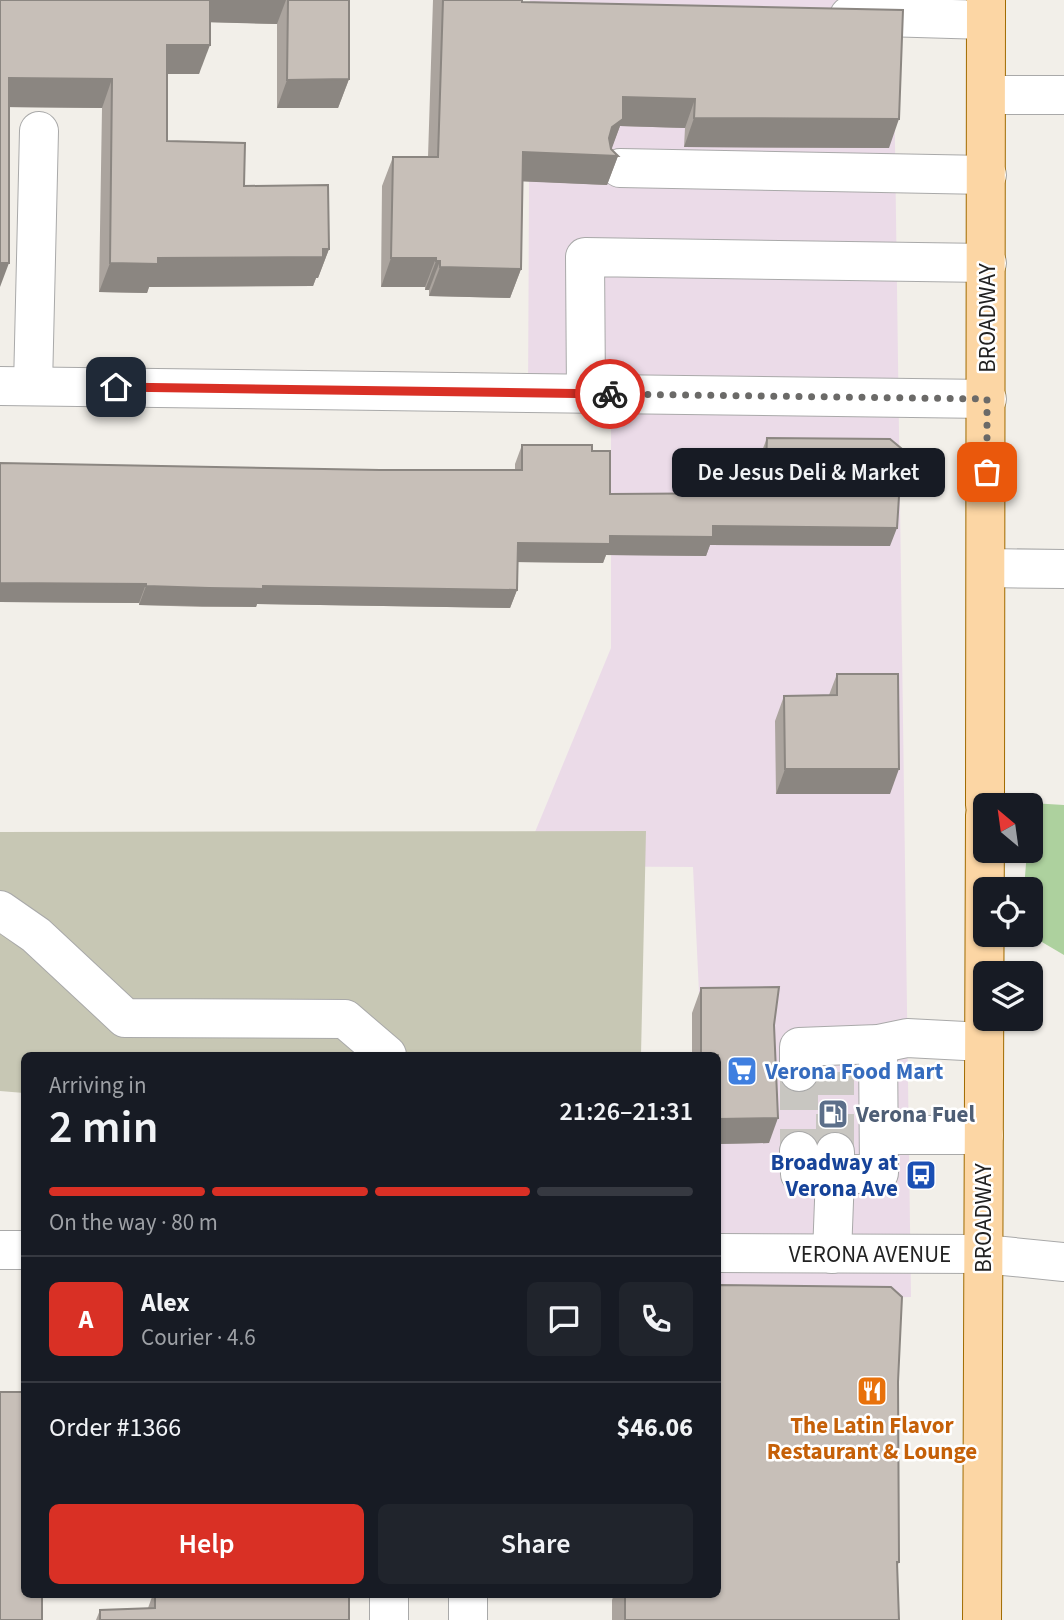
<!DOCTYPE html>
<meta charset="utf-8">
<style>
body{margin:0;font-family:"Source Sans 3",sans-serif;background:#20242c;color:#f1f3f6;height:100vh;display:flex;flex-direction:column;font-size:26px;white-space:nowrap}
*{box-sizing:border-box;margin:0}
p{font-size:23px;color:#9ea1a6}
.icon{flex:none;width:38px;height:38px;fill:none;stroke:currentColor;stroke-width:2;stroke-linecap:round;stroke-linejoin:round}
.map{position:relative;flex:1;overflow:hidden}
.drawer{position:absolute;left:21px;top:1052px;width:700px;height:546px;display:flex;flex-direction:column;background:#171b24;border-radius:10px;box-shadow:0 2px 5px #0004}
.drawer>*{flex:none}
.needle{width:46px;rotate:331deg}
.buttons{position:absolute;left:973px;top:793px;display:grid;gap:14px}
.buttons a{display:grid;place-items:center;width:70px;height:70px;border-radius:10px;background:#171b24;box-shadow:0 2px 5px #0004;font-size:35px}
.pin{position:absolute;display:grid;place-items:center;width:60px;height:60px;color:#fff;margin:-30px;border-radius:14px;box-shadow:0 4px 10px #0006}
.courier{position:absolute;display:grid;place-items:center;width:70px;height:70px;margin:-35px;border:5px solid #d93025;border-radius:50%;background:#fff;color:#222;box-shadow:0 2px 9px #0007}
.bubble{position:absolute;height:49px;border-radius:10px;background:#171b24;box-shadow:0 2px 5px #0004;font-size:23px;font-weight:600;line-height:49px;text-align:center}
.headline em{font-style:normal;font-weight:600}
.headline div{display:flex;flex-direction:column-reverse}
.headline{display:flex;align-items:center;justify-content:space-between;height:119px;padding:0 28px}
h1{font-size:46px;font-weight:600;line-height:52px}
.bar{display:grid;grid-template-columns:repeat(4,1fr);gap:10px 7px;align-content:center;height:84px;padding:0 28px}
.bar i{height:9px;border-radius:5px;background:#363941}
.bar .selected{background:#d93025}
.bar p{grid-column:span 4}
.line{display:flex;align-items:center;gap:18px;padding:0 28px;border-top:2px solid #363941}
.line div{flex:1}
.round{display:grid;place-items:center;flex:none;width:74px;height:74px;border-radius:10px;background:#20242c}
.cta{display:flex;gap:14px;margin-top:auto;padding:14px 28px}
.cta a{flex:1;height:80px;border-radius:10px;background:#d93025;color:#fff;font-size:28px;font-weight:600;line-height:80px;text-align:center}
.cta a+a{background:#20242c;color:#f1f3f6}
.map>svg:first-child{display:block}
.industrial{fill:#ebdbe8}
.construction{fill:#c7c7b4}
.forest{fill:#add19e}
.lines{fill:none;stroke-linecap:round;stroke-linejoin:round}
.minor-tunnel{stroke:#c8c6c1;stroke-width:38;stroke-dasharray:38 19;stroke-linecap:butt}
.minor-casing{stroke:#a9a9a9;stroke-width:40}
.major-casing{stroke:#a06b00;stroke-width:40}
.minor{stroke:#fff;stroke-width:38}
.major{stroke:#fcd6a4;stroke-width:38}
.wall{fill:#aba49e}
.shaded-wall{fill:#8b8681}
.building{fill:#c7bfb8;stroke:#8b8681;stroke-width:2}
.done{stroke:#6b6a68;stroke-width:7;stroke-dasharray:0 12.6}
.route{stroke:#d93025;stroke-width:9}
.labels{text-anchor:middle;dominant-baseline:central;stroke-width:5;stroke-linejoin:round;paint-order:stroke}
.street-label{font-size:23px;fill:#222;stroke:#fff}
.shop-label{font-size:23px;font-weight:bold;fill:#366cbe;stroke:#fff;text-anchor:start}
.service-label{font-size:23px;font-weight:bold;fill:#4e5e75;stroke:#fff;text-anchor:start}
.transit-label{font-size:23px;font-weight:bold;fill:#164399;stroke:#fff;text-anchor:end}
.food-label{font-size:23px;font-weight:bold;fill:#c56008;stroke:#fff}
</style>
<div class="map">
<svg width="1064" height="1620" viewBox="0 0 1064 1620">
<rect width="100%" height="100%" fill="#f2efe9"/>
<path class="industrial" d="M 530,0 L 893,0 L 911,1297 L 718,1302 L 718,1055 L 702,1055 L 693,867 L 521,866 L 611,648 L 611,397 L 528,398 Z"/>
<path class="construction" d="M 646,831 L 641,1055 L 24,1055 L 24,1093 L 0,1091 L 0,832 Z"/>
<path class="forest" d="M 1031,803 L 1064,805 L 1064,955 L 1030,935 L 1031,889 L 1024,889 L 1027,851 L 1031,850 Z"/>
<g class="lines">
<g class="minor-tunnel">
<path d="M 799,1072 L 799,1151"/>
<path d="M 835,1152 L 835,1072"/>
</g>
<g class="minor-casing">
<g id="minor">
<path d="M 849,16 L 986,20"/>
<path d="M 987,95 L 1064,95"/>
<path d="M 620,168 L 987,175"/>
<path d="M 0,386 L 987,399"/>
<path d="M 33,386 L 39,131"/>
<path d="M 586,394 L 585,257 L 987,263"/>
<path d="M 987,568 L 1064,569"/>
<path d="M 0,910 L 36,935 L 125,1018 L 345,1019 L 387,1055"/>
<path d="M 799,1072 L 799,1047 L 878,1044 L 907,1038 L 984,1042"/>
<path d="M 879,1135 L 984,1135"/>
<path d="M 799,1151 L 800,1174 L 835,1175 L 832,1254"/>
<path d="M 835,1152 L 835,1175 L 879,1173 L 878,1044"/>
<path d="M 0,1250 L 24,1250"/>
<path d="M 718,1253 L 983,1254 L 1064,1262"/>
<path d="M 468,1594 L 468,1620"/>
<path d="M 389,1620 L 389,1594"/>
</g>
</g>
<g class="major-casing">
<g id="major">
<path d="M 985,805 L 986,0"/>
<path d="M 982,1620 L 985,815"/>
</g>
</g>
<use href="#minor" class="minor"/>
<use href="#major" class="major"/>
</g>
<g class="wall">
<path d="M 0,0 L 349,0 L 349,79 L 338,108 L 277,108 L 277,24 L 210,22 L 199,74 L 167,74 L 167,141 L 244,186 L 329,249 L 318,278 L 316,278 L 313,286 L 149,287 L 147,293 L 99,292 L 102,108 L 9,107 Z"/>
<path d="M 433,0 L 522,0 L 522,2 L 889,148 L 684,147 L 685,128 L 620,126 L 611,149 L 618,156 L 607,185 L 523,181 L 521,269 L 510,298 L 429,296 L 429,290 L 425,290 L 425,287 L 381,287 L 382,186 L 393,157 L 428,157 Z"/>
<path d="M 767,438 L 890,546 L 710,545 L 706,556 L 606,555 L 603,563 L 517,562 L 517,590 L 510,608 L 257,604 L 256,607 L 202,607 L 139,605 L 139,603 L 0,602 L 380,470 L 515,470 L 515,464 L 522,445 L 592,451 L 610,494 L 755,494 L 754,481 L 760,465 L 760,456 Z"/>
<path d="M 837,674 L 890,794 L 776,794 L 775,721 L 784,696 L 829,695 Z"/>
<path d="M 701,988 L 774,1025 L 769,1143 L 718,1144 L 718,1055 L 692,1055 L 692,1013 Z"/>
<path d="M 719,1285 L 898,1382 L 899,1562 L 897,1567 L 899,1620 L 612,1620 L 612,1600 L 614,1594 L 718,1594 L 718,1288 Z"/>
<path d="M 153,1594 L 349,1594 L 349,1620 L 96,1620 L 100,1610 L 148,1608 Z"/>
</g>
<g class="shaded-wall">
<path d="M 208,0 L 286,0 L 277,24 L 200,22 Z"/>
<path d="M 167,45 L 210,45 L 199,74 L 156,74 Z"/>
<path d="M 9,78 L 112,79 L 102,108 L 0,107 Z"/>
<path d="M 349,79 L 338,108 L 277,108 L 287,80 Z"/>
<path d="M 623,97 L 695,99 L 685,128 L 620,126 L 612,148 L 603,156 L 618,156 L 607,185 L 513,181 L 523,152 Z"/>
<path d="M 694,118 L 899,119 L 889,148 L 684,147 Z"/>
<path d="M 329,249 L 318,278 L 316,278 L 313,286 L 149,287 L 147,293 L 99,292 L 110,263 L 158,258 Z"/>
<path d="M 391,258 L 436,258 L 425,287 L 381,287 Z"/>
<path d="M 436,261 L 440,261 L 429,290 L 425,290 Z"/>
<path d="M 0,263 L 9,263 L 0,287 Z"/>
<path d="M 440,267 L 521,269 L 510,298 L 429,296 Z"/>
<path d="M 713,526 L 897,528 L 890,546 L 710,545 L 706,556 L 606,555 L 603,563 L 511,562 L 518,543 L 610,536 Z"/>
<path d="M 0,583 L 146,584 L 139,603 L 0,602 Z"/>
<path d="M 146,586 L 263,586 L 517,590 L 510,608 L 257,604 L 256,607 L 139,605 Z"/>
<path d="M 785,769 L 899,769 L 890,794 L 776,794 Z"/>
<path d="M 778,1118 L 769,1143 L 718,1144 L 718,1119 Z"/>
</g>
<g class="building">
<path d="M 0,0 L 210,0 L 210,45 L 167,45 L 167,141 L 245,143 L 244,186 L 328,185 L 329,249 L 323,249 L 323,257 L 158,258 L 158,264 L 110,263 L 112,79 L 9,78 L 9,263 L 0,263 Z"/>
<path d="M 288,0 L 349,0 L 349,79 L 287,80 Z"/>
<path d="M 443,0 L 522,0 L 522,2 L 903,10 L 899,119 L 694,118 L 695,99 L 623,97 L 623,119 L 612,127 L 609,138 L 611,149 L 618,156 L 523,152 L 521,269 L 440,267 L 440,261 L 436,261 L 436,258 L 391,258 L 393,157 L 438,157 Z"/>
<path d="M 767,438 L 890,439 L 902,449 L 897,528 L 713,526 L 713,537 L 610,536 L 610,544 L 518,543 L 517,590 L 263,586 L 263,589 L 209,588 L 146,586 L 146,584 L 0,583 L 0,463 L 380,470 L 522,470 L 522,445 L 592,445 L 592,451 L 610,451 L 610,494 L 762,493 L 761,462 L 766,462 Z"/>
<path d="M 837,674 L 898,674 L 899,769 L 785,769 L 784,696 L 837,695 Z"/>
<path d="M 779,987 L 774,1025 L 778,1118 L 718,1119 L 718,1055 L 701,1055 L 701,988 Z"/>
<path d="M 719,1285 L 891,1287 L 902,1297 L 898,1382 L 899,1562 L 897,1562 L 899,1620 L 625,1620 L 625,1594 L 718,1594 Z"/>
<path d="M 0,1392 L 24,1392 L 24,1594 L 42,1594 L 42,1620 L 0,1620 Z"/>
<path d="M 155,1594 L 349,1594 L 349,1620 L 100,1620 L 100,1610 L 155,1608 Z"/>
</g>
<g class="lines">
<path class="done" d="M 610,394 L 987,399 L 987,472"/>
<path class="route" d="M 116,387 L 610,394"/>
</g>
<defs>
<g id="supermarket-square" transform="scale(1.575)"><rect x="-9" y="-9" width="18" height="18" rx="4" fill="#3f7fe0" stroke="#fff"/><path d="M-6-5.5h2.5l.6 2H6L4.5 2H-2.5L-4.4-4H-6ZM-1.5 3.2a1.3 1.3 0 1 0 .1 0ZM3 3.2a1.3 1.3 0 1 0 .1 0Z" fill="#fff"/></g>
<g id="fuel-square" transform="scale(1.575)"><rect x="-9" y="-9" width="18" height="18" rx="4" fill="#5c6f8a" stroke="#fff"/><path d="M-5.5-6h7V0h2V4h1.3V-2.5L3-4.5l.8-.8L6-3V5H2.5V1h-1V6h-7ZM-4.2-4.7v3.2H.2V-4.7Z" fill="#fff"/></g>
<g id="bus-square" transform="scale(1.575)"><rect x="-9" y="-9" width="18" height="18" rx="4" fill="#1a4fb4" stroke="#fff"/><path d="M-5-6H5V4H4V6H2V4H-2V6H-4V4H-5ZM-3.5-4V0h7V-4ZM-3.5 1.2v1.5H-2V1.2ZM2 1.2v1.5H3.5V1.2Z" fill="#fff"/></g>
<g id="restaurant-square" transform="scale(1.575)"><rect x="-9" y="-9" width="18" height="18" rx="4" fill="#e8710a" stroke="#fff"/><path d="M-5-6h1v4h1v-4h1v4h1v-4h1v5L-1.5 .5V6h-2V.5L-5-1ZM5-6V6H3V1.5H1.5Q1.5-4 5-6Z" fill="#fff"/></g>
</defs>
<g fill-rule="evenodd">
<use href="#supermarket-square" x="742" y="1071"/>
<use href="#fuel-square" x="833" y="1114"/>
<use href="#bus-square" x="921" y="1175"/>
<use href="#restaurant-square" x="872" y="1391"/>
</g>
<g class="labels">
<g class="street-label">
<text transform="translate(987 318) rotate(-90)">BROADWAY</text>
<text transform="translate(983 1218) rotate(-90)">BROADWAY</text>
<text x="870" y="1254">VERONA AVENUE</text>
</g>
<g class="shop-label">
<text x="765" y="1071">Verona Food Mart</text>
</g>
<g class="service-label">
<text x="856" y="1114">Verona Fuel</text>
</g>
<g class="transit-label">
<text x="898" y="1162">Broadway at<tspan x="898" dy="26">Verona Ave</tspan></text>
</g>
<g class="food-label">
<text x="872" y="1425">The Latin Flavor<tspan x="872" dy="26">Restaurant &amp; Lounge</tspan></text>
</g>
</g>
</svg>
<div class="buttons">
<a><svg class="needle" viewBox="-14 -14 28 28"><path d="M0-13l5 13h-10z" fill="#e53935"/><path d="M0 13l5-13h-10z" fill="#9ea1a6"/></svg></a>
<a><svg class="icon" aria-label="locate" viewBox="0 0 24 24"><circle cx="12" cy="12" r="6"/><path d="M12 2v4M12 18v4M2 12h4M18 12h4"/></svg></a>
<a><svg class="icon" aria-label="layers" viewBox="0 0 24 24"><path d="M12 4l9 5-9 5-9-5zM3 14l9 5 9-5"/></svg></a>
</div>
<div class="pin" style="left:987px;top:472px;background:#ea580c"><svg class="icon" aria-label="bag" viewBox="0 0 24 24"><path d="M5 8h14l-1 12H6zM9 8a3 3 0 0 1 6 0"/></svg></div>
<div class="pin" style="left:116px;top:387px;background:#1f2937"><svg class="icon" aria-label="home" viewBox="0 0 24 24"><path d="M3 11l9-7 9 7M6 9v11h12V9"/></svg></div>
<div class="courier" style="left:610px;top:394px"><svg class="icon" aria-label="bike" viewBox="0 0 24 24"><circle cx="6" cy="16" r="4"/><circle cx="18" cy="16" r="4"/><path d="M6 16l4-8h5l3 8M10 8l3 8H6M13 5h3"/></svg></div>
<div class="bubble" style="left:672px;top:448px;width:273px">De Jesus Deli &amp; Market</div>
<section class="drawer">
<div class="headline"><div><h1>2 min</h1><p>Arriving in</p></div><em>21:26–21:31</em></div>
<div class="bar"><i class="selected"></i><i class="selected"></i><i class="selected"></i><i></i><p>On the way · 80 m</p></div>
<div class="line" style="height:126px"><b class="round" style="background:#d93025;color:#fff">A</b><div><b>Alex</b><p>Courier · 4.6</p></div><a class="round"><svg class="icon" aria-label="chat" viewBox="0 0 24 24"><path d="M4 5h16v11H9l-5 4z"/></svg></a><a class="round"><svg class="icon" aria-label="phone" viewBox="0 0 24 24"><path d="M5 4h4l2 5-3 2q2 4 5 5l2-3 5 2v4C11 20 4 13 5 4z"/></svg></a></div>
<div class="line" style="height:91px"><div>Order #1366</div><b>$46.06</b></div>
<div class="cta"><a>Help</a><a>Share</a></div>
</section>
</div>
